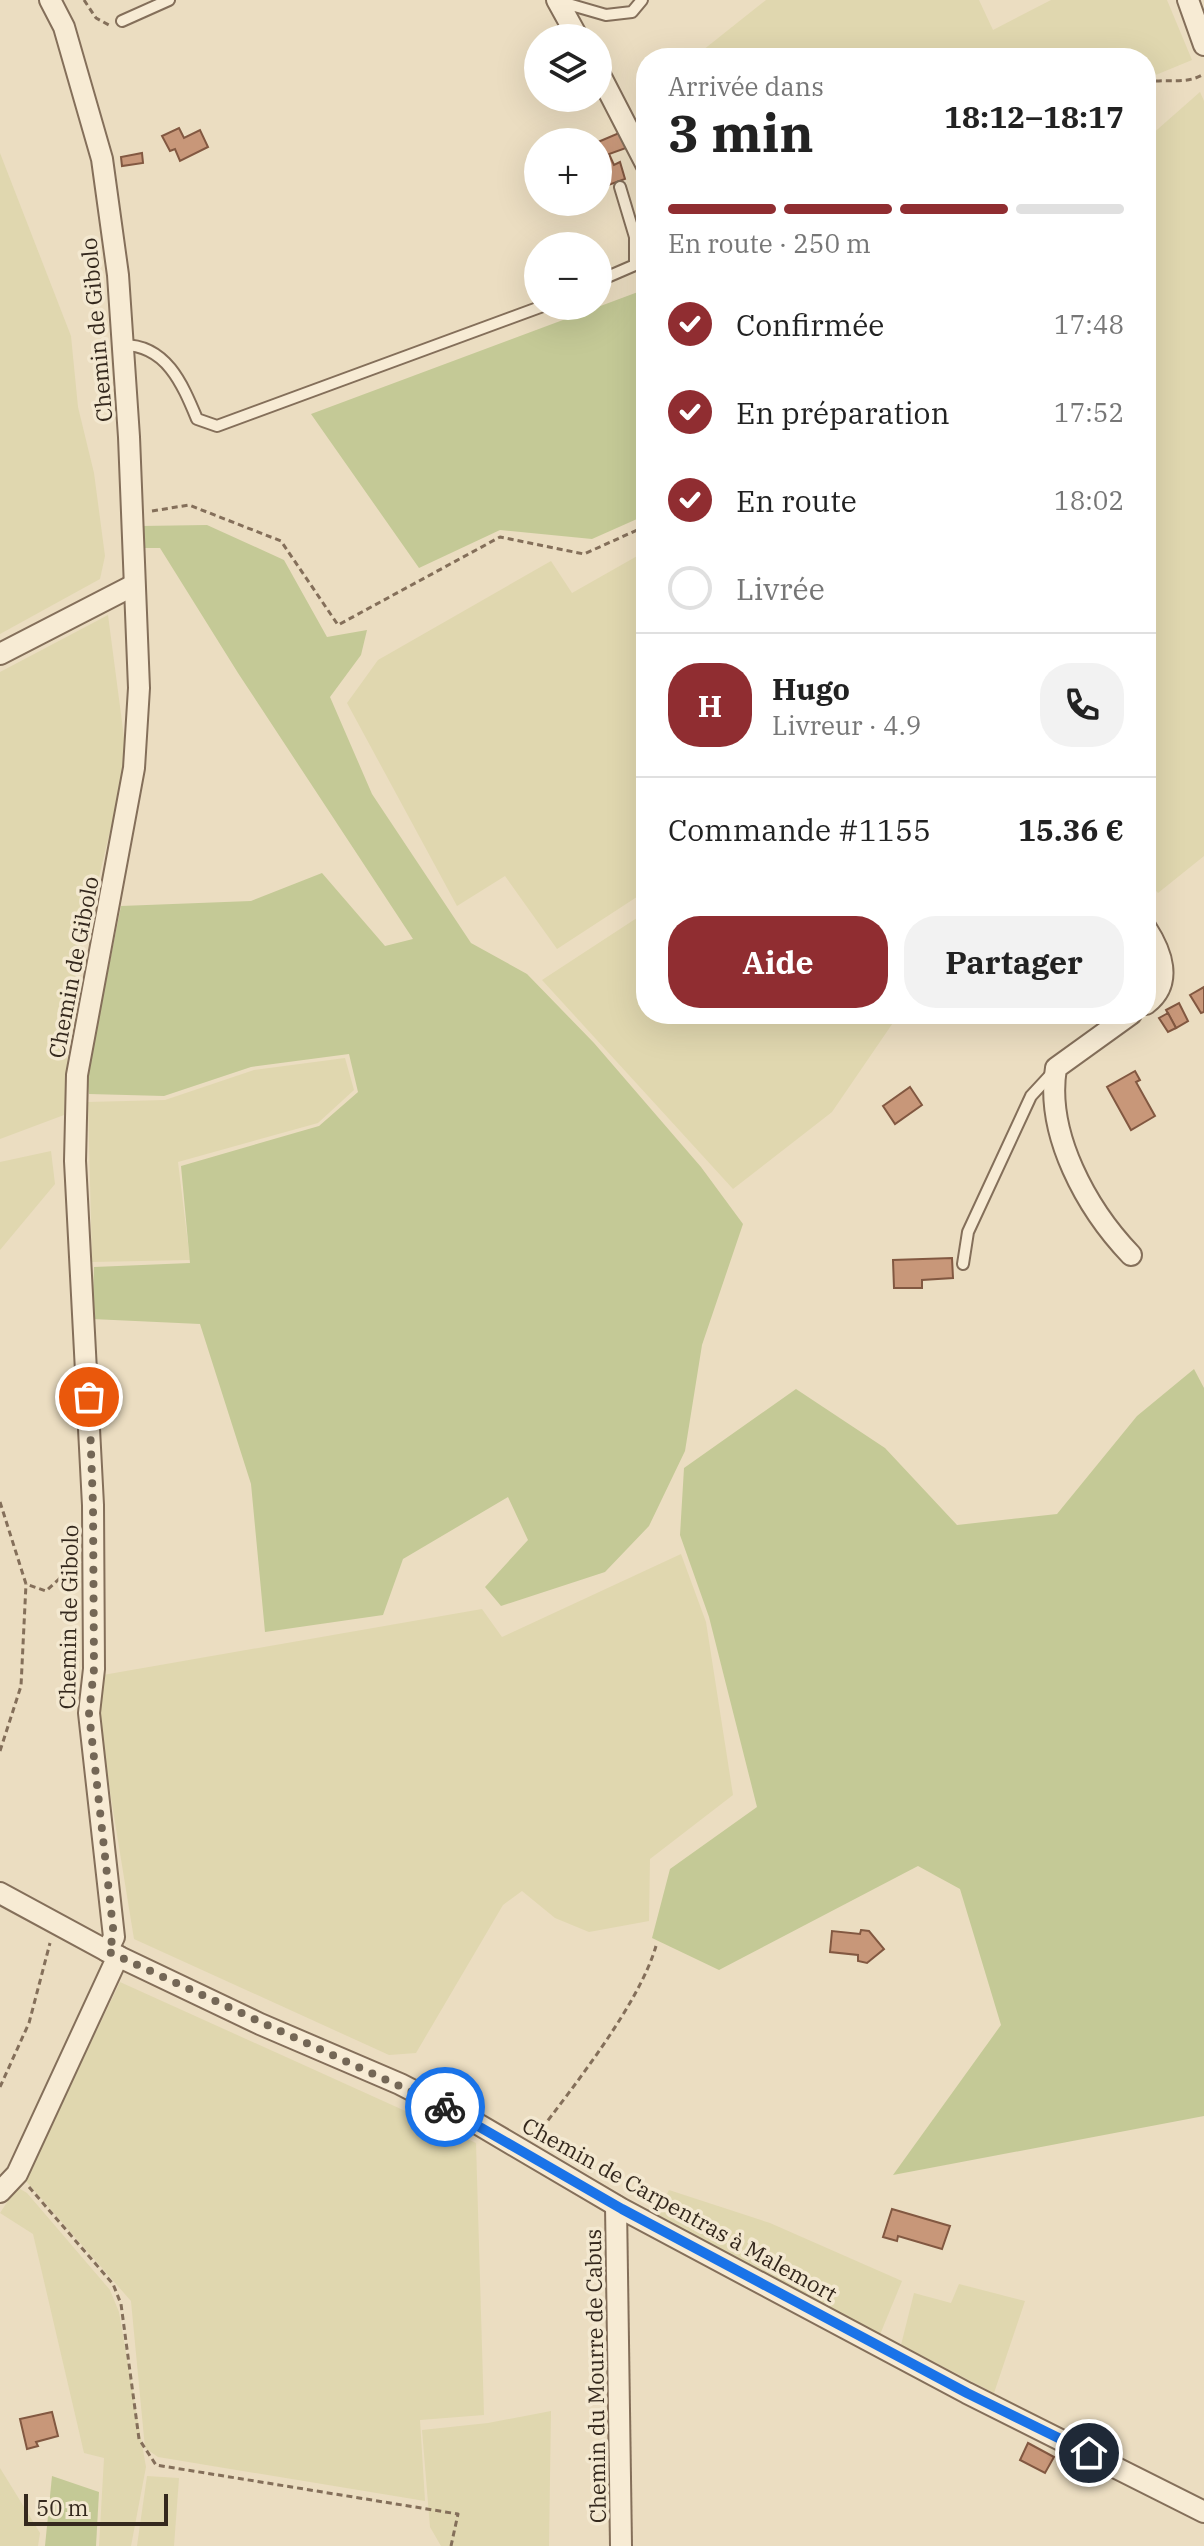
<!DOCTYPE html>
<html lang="fr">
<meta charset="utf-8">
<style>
body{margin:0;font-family:"IBM Plex Serif",serif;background:#f2f2f2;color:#222;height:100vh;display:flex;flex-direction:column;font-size:30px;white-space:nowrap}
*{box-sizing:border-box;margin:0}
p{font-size:26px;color:#767676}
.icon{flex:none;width:44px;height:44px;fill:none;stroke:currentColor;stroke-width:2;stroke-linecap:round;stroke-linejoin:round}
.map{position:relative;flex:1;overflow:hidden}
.side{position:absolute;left:636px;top:48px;width:520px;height:976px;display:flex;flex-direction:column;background:#fff;border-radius:32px;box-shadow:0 8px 32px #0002}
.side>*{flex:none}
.controls{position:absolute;left:524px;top:24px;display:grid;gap:16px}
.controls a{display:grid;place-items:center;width:88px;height:88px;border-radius:50%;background:#fff;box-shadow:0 8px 32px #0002;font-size:40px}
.scale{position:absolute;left:24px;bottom:20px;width:144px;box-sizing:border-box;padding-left:8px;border:4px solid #34281d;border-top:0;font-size:22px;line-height:28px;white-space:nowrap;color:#34281d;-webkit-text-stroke:6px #f3e8d0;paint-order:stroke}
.pin{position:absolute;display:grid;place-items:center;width:68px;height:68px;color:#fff;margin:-34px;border:4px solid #fff;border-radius:50%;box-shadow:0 2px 8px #0007}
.courier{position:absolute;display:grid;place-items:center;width:80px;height:80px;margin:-40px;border:6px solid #1a73e8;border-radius:50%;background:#fff;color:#222;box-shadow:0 2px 10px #0007}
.head em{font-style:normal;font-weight:700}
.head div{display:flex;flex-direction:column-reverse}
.head{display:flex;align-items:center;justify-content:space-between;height:136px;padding:0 32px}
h1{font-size:52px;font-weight:700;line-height:60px}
.bar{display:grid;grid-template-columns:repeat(4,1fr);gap:12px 8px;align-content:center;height:96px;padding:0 32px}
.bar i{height:10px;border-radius:6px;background:#e0e0e0}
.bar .selected{background:#902d31}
.bar p{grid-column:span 4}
.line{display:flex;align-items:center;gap:20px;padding:0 32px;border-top:2px solid #e0e0e0}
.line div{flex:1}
.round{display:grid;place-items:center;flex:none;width:84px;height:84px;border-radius:32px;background:#f2f2f2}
ol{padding:0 32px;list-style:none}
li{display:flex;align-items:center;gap:24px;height:88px}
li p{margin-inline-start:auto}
li .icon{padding:8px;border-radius:50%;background:#902d31;color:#fff;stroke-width:4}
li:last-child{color:#767676}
li i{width:44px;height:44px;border:4px solid #e0e0e0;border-radius:50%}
.primary-button{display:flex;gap:16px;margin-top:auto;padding:16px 32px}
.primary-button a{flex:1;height:92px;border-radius:32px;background:#902d31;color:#fff;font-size:32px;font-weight:700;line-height:92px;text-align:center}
.primary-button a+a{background:#f2f2f2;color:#222}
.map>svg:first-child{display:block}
.farmland{fill:#e0d7af}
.green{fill:#c4c996}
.building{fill:#c89779;stroke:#825841;stroke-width:2}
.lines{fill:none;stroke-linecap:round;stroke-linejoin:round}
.lane-casing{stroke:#846f5a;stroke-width:14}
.street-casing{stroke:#846f5a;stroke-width:24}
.path{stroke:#846f5a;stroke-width:3;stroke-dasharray:6 4;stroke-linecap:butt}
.lane{stroke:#f7ebd4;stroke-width:10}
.street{stroke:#f7ebd4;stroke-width:20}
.done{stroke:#746756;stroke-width:8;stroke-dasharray:0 14.4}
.route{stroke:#1a73e8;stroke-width:10}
.labels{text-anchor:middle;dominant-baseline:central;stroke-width:7;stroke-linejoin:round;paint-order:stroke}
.street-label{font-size:22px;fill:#34281d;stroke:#f3e8d0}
</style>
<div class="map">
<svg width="1204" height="2546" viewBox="0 0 1204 2546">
<rect width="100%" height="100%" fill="#ebddc1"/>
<g class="farmland">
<path d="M 766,0 L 979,0 L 993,30 L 1051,0 L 1167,0 L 1192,60 L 1146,79 L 1146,58 L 693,58 Z"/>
<path d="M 1200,92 L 1204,101 L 1204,856 L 1158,893 L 1146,880 L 1146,136 L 1150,136 Z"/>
<path d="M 0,153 L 71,336 L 78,407 L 94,473 L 105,556 L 100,579 L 0,634 Z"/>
<path d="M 646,551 L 646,891 L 557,949 L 505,876 L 457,906 L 347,703 L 378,660 L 551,561 L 572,593 Z"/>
<path d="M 108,615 L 127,760 L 72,990 L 64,1115 L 0,1139 L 0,672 Z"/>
<path d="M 646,912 L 646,1014 L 899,1014 L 832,1112 L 733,1189 L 542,980 Z"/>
<path d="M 345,1058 L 354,1090 L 318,1123 L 178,1162 L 190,1260 L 92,1262 L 88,1102 L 165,1100 L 254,1070 Z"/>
<path d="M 51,1151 L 55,1184 L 0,1250 L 0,1162 Z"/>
<path d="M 681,1554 L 706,1622 L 733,1795 L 650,1859 L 649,1921 L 589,1932 L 555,1918 L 522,1891 L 503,1905 L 416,2053 L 389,2055 L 134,1939 L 99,1724 L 103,1675 L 482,1609 L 502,1637 Z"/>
<path d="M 120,1982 L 476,2143 L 484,2415 L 420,2420 L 425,2501 L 158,2457 L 145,2448 L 131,2301 L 25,2180 Z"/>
<path d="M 17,2187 L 27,2193 L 110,2290 L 119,2312 L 146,2467 L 131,2546 L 99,2546 L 104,2458 L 84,2453 L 33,2234 L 0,2213 Z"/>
<path d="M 669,2190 L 770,2223 L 902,2281 L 879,2337 L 657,2214 Z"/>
<path d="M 959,2284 L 1025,2301 L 994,2393 L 901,2345 L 914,2293 L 951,2303 Z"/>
<path d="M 551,2411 L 549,2546 L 441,2546 L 430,2527 L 422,2430 L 488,2423 Z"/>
<path d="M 0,2468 L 40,2533 L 38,2546 L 0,2546 Z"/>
<path d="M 147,2476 L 179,2478 L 174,2546 L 137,2546 Z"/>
</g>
<g class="green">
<path d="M 646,289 L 646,515 L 592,539 L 500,530 L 419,568 L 311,414 Z"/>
<path d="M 207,525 L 284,560 L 327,637 L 367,630 L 361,655 L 330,697 L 372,794 L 471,943 L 527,974 L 594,1043 L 701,1167 L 743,1224 L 702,1345 L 685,1451 L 649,1526 L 605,1572 L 501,1606 L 485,1587 L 528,1540 L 508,1497 L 403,1559 L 383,1615 L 265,1632 L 251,1484 L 200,1324 L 92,1319 L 94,1267 L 190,1263 L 181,1166 L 319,1126 L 358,1092 L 349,1054 L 251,1067 L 164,1096 L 89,1094 L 87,1076 L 121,906 L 251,901 L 322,873 L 385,946 L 413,939 L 238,673 L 160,548 L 142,548 L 141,526 Z"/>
<path d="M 1194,1369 L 1204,1388 L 1204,2116 L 893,2175 L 1001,2025 L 960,1889 L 918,1866 L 719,1970 L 652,1938 L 670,1869 L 757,1807 L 709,1617 L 680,1535 L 684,1468 L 796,1389 L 885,1448 L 957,1525 L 1057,1514 L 1137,1416 Z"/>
<path d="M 52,2476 L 99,2492 L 96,2546 L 45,2546 Z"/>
</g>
<g class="building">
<path d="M 179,128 L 184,138 L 200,130 L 208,147 L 180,161 L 175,149 L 170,151 L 162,136 Z"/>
<path d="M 619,133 L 626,148 L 609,154 L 614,165 L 620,162 L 625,179 L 603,187 L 598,186 L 598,142 Z"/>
<path d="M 142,153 L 143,163 L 122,166 L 121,157 Z"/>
<path d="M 1204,987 L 1204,1012 L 1201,1013 L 1190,995 Z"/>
<path d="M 1179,1003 L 1188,1021 L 1176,1028 L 1166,1010 Z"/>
<path d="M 1168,1013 L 1176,1028 L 1168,1032 L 1159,1018 Z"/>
<path d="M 1135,1071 L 1140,1080 L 1136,1082 L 1155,1116 L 1131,1130 L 1107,1087 Z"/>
<path d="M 910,1087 L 922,1105 L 895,1124 L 883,1106 Z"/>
<path d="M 952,1258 L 953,1278 L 922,1280 L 922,1288 L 894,1288 L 893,1260 Z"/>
<path d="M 861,1930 L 869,1931 L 884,1949 L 867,1963 L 858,1961 L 858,1955 L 830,1952 L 832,1931 L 860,1934 Z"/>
<path d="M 892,2209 L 950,2226 L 942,2249 L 898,2236 L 897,2241 L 883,2237 Z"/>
<path d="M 52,2412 L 58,2436 L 36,2442 L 38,2446 L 27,2449 L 20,2419 Z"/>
<path d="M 1028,2443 L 1054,2457 L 1045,2473 L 1020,2460 Z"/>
</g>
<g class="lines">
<g class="lane-casing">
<g id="lane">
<path d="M 564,11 L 568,4 L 606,15 L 632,12 L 642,0"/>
<path d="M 122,21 L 169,0"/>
<path d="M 598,281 L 635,265 L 635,237 L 620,187"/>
<path d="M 123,345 C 166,345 182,383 197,419 L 217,426 L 543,306"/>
<path d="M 963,1264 L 968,1232 L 1031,1096 L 1055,1070"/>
</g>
</g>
<g class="street-casing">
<g id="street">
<path d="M 50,0 L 64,27 L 102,159 L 118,275 L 129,437 L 139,688 L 134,768 L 77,1075 L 75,1161 L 93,1505 L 94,1669 L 89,1713 L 114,1937 L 107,1951"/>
<path d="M 557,0 L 578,38"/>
<path d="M 1188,0 L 1204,45"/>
<path d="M 598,71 L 646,164"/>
<path d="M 0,654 L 134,585"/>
<path d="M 1146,928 C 1161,951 1174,983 1146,1004"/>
<path d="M 1131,1255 C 1087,1209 1045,1134 1056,1068 L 1131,1014"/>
<path d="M 0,1893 L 107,1951 L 260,2024 L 400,2084 L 476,2123 L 622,2209 L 967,2393 L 1204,2512"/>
<path d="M 0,2192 L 17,2174 L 118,1956"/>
<path d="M 616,2206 L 621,2546"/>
</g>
</g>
<g class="path">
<path d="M 84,0 L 96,18 L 109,25"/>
<path d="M 1146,83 C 1166,77 1184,86 1204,74"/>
<path d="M 152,511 L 189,505 L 281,541 L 338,625 L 500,537 L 584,554 L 646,526"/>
<path d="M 0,1502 L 26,1584 L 46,1591 L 73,1566"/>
<path d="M 0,1751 L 21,1686 L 26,1584"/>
<path d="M 0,2087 L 29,2023 L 50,1943"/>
<path d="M 536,2136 C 574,2086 639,2004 656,1946"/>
<path d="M 29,2187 L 113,2284 L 121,2304 L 139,2439 L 156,2465 L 458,2514 L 451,2546"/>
</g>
<use href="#lane" class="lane"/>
<use href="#street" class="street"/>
</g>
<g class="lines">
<path class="done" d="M 89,1397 L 93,1505 L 94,1669 L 89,1713 L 114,1937 L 107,1951 L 445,2107"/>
<path class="route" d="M 445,2107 L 622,2209 L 967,2393 L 1089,2453"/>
</g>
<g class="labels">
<g class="street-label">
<text transform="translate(96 330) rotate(-95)">Chemin de Gibolo</text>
<text transform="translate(73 967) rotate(-79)">Chemin de Gibolo</text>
<text transform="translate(68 1617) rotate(-89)">Chemin de Gibolo</text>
<text transform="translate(680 2209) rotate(29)">Chemin de Carpentras à Malemort</text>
<text transform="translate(595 2376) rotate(-91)">Chemin du Mourre de Cabus</text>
</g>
</g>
</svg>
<div class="controls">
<a><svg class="icon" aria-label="layers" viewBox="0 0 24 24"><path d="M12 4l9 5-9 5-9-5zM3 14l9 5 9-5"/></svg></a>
<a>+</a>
<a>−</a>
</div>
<div class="scale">50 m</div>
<div class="pin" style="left:89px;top:1397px;background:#ea580c"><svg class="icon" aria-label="bag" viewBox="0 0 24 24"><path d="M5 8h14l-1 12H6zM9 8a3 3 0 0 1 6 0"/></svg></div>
<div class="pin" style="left:1089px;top:2453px;background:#1f2937"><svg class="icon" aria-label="home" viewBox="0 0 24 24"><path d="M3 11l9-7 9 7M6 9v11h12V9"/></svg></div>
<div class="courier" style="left:445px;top:2107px"><svg class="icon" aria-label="bike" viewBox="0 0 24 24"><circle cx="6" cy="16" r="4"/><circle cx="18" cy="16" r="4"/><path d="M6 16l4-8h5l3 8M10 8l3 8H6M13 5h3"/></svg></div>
<section class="side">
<div class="head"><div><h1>3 min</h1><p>Arrivée dans</p></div><em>18:12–18:17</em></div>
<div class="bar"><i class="selected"></i><i class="selected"></i><i class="selected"></i><i></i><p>En route · 250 m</p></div>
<ol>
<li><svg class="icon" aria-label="check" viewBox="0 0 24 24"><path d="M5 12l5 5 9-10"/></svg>Confirmée<p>17:48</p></li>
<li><svg class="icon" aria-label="check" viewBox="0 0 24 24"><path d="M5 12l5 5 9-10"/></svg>En préparation<p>17:52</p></li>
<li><svg class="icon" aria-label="check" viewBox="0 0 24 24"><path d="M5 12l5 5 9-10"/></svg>En route<p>18:02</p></li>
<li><i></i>Livrée</li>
</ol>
<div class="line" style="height:144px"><b class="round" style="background:#902d31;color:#fff">H</b><div><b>Hugo</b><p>Livreur · 4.9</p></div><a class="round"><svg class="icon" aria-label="phone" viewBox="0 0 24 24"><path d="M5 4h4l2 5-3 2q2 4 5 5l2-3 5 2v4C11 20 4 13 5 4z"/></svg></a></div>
<div class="line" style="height:104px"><div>Commande #1155</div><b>15.36 €</b></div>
<div class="primary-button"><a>Aide</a><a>Partager</a></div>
</section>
</div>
